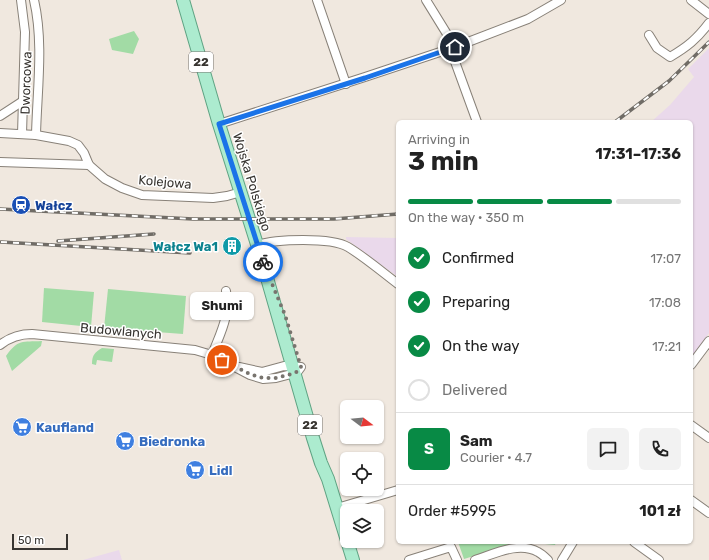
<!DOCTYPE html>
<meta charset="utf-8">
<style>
body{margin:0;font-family:Rubik,sans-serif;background:#f2f2f2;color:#222;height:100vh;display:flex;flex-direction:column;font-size:15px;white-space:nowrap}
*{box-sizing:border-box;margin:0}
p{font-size:13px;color:#767676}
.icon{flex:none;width:22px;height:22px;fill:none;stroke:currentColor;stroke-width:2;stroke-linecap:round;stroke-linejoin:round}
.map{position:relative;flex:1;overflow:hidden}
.panel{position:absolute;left:396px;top:120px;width:297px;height:424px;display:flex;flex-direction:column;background:#fff;border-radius:6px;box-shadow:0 1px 3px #0004}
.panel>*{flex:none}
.needle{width:26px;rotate:106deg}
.tools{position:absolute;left:340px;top:400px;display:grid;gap:8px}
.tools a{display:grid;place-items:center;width:44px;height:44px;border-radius:6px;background:#fff;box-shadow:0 1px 3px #0004;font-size:20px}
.scale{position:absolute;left:12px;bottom:10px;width:56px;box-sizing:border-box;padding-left:4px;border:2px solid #383531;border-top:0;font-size:11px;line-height:14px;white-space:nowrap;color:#383531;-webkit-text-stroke:3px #fff;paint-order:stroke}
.pin{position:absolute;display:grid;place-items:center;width:34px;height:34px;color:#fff;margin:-17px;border:2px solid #fff;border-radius:50%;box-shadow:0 1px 4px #0007}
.courier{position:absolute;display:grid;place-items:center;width:40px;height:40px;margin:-20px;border:3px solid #1a73e8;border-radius:50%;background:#fff;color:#222;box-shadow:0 1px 5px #0007}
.bubble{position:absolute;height:28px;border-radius:6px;background:#fff;box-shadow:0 1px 3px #0004;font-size:13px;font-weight:700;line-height:28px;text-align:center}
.headline em{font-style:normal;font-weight:700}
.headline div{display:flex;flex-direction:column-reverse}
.headline{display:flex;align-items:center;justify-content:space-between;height:68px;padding:0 12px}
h1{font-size:26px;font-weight:700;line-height:30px}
.bar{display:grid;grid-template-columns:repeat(4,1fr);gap:6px 4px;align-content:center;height:48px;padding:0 12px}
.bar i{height:5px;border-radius:3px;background:#e0e0e0}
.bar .selected{background:#088a45}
.bar p{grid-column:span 4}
.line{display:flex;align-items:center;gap:10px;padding:0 12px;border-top:1px solid #e0e0e0}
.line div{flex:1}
.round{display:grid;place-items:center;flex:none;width:42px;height:42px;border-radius:6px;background:#f2f2f2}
ol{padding:0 12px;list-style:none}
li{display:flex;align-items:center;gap:12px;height:44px}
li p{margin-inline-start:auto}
li .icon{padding:4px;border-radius:50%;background:#088a45;color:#fff;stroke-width:4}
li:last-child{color:#767676}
li i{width:22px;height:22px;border:2px solid #e0e0e0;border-radius:50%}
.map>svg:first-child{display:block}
.industrial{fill:#ead9eb}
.green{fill:#a2dba5}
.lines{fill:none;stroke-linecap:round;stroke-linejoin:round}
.street-casing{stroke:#888178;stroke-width:10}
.primary-casing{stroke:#5fa383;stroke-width:14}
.street{stroke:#fff;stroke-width:8}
.primary{stroke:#acebcf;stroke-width:12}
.rail-casing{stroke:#706c66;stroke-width:3.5}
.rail{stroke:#fff;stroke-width:2;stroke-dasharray:6;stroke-linecap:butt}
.done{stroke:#78746e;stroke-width:4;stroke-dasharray:0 7.2}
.route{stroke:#1a73e8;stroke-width:5}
.labels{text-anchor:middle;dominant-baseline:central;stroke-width:3;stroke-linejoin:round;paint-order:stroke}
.shield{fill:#fff;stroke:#74726f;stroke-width:1}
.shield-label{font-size:12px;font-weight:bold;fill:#383531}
.street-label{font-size:13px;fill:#383531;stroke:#fff}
.transit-label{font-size:13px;font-weight:bold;fill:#164399;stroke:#fff;text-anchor:start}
.culture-label{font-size:13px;font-weight:bold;fill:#0d838f;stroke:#fff;text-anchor:end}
.shop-label{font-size:13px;font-weight:bold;fill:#366cbe;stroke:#fff;text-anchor:start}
</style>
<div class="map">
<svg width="709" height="560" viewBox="0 0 709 560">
<rect width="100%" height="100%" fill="#f0e8df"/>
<g class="industrial">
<path d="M 709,48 L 709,333 L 691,358 L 691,122 L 651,122 L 670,105 L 694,77 L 688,69 Z"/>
<path d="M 346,237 L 398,238 L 398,277 L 346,239 Z"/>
<path d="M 119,550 L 122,560 L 83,560 Z"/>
</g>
<g class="green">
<path d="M 134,31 L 139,39 L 133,54 L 112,50 L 109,39 Z"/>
<path d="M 44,288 L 94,292 L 91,327 L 42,322 Z"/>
<path d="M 108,289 L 186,296 L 183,334 L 104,328 Z"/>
<path d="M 42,341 L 41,346 L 12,371 L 6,356 C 18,339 22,342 42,341 Z"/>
<path d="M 102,348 L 114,349 L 112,362 L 97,360 L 96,365 L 92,364 C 92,355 95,352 102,348 Z"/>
<path d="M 458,542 L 556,542 L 555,545 L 525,542 L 513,544 L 464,559 Z"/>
</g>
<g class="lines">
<g class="street-casing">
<g id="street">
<path d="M 21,0 L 25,32 L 22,134"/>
<path d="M 34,0 C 44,43 37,91 36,135"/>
<path d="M 317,0 L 346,84"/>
<path d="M 426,0 L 455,47"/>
<path d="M 691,0 L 709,14"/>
<path d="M 649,35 L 657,48 L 670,57 C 687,47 697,39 709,23"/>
<path d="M 450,48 L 477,122"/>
<path d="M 0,116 L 23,101"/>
<path d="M 219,124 L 365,77 L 455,47 L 528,19 L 561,0"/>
<path d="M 0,133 L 36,135 L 69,141 L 78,145 L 84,153 L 89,165 L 105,179 L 122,188 L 142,195 L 213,198 L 227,196 L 241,192"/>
<path d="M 0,162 L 89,165"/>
<path d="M 257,245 C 276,239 331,237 348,247 C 366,258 382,272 398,284"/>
<path d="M 0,345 C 10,337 19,334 32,334 L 195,350 L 212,355 L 250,375 L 263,379 L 276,378 L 295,373 L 298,371 L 301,367 L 284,366 L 262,372 L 239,367"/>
<path d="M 212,355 C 221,331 230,317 226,291"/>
<path d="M 691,365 L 709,341"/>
<path d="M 691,425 L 709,438"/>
<path d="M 691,500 L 709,513"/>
<path d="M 337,508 L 398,490"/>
<path d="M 634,542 L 659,560"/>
<path d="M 409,560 L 451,547 L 457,560"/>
<path d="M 475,560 C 494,554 519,541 538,552 C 542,554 545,557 548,560"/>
<path d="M 562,560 L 573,542"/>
</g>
</g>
<g class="primary-casing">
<path id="primary" d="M 183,0 L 219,124 L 261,257 L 313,438 L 321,463 L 328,479 L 353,560"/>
</g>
<use href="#street" class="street"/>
<use href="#primary" class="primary"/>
<g class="rail-casing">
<g id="rail">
<path d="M 615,122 L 669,81 L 709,42"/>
<path d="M 0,209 L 193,219 L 334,219 L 398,214"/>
<path d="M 58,241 L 154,234"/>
<path d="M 1,242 L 190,253"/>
</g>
</g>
<use href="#rail" class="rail"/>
</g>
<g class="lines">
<path class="done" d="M 222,360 L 250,374 L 263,378 L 276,378 L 295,373 L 298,371 L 301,367 L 285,315 L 263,262"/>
<path class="route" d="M 263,262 L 219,124 L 365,78 L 455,47"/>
</g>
<defs>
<g id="station-disc" transform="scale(1)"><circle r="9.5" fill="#1a4fb4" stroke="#fff"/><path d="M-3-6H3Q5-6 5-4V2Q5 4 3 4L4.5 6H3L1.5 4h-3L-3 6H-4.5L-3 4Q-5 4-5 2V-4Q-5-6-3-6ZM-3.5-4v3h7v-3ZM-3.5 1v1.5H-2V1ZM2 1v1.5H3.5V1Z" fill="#fff"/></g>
<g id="building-disc" transform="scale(1)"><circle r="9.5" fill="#0f9aa8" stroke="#fff"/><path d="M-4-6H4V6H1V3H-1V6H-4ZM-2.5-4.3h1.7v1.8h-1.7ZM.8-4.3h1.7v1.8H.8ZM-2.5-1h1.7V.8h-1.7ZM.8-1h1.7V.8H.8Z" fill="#fff"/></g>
<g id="supermarket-disc" transform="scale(1)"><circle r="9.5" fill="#3f7fe0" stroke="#fff"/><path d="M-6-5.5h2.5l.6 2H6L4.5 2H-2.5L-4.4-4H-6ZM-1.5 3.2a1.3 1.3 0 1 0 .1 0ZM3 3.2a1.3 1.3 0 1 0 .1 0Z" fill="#fff"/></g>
</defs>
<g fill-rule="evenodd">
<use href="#station-disc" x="21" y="205"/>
<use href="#building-disc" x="232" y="246"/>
<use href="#supermarket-disc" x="22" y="427"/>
<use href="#supermarket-disc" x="125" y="441"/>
<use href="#supermarket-disc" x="195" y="470"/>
</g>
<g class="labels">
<g class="shield">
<rect x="189" y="52" width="24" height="20" rx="3"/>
<rect x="298" y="415" width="24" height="20" rx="3"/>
</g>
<g class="shield-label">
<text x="201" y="62">22</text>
<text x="310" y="425">22</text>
</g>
<g class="street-label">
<text transform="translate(26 83) rotate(-88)">Dworcowa</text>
<text transform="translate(165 182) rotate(5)">Kolejowa</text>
<text transform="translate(252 182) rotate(73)">Wojska Polskiego</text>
<text transform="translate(121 331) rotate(5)">Budowlanych</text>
</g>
<g class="transit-label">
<text x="35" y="205">Wałcz</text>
</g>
<g class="culture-label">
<text x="218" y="246">Wałcz Wa1</text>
</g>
<g class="shop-label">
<text x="36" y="427">Kaufland</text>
<text x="139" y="441">Biedronka</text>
<text x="209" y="470">Lidl</text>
</g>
</g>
</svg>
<div class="tools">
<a><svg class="needle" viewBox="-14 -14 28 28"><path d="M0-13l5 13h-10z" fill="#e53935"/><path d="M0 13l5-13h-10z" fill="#767676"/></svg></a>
<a><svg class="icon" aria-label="locate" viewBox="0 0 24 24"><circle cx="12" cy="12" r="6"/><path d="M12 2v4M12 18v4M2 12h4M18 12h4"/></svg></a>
<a><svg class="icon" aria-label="layers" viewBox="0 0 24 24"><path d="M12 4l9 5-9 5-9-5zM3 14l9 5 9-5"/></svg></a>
</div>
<div class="scale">50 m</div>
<div class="pin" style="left:222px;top:360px;background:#ea580c"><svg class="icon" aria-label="bag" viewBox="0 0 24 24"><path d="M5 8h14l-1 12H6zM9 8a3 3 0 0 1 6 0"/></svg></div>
<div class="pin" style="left:455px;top:47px;background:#1f2937"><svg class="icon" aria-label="home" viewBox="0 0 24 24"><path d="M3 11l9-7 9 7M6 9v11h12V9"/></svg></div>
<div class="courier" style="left:263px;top:262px"><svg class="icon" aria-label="bike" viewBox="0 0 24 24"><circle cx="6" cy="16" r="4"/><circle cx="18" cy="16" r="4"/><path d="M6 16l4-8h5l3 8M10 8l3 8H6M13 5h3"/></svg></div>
<div class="bubble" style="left:190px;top:292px;width:64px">Shumi</div>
<section class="panel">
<div class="headline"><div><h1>3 min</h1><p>Arriving in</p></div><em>17:31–17:36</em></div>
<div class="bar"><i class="selected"></i><i class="selected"></i><i class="selected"></i><i></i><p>On the way · 350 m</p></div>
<ol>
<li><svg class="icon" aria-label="check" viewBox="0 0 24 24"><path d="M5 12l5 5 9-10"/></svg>Confirmed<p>17:07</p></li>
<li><svg class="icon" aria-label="check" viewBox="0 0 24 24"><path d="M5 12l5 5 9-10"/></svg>Preparing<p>17:08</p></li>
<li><svg class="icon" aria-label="check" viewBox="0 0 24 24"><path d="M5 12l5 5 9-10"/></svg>On the way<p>17:21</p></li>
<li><i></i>Delivered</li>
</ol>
<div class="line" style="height:72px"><b class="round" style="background:#088a45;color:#fff">S</b><div><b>Sam</b><p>Courier · 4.7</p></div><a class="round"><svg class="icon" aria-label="chat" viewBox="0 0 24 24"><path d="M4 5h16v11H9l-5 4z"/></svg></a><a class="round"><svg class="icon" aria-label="phone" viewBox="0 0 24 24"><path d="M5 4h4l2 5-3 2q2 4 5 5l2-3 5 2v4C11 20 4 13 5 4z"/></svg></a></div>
<div class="line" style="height:52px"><div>Order #5995</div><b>101 zł</b></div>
</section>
</div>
